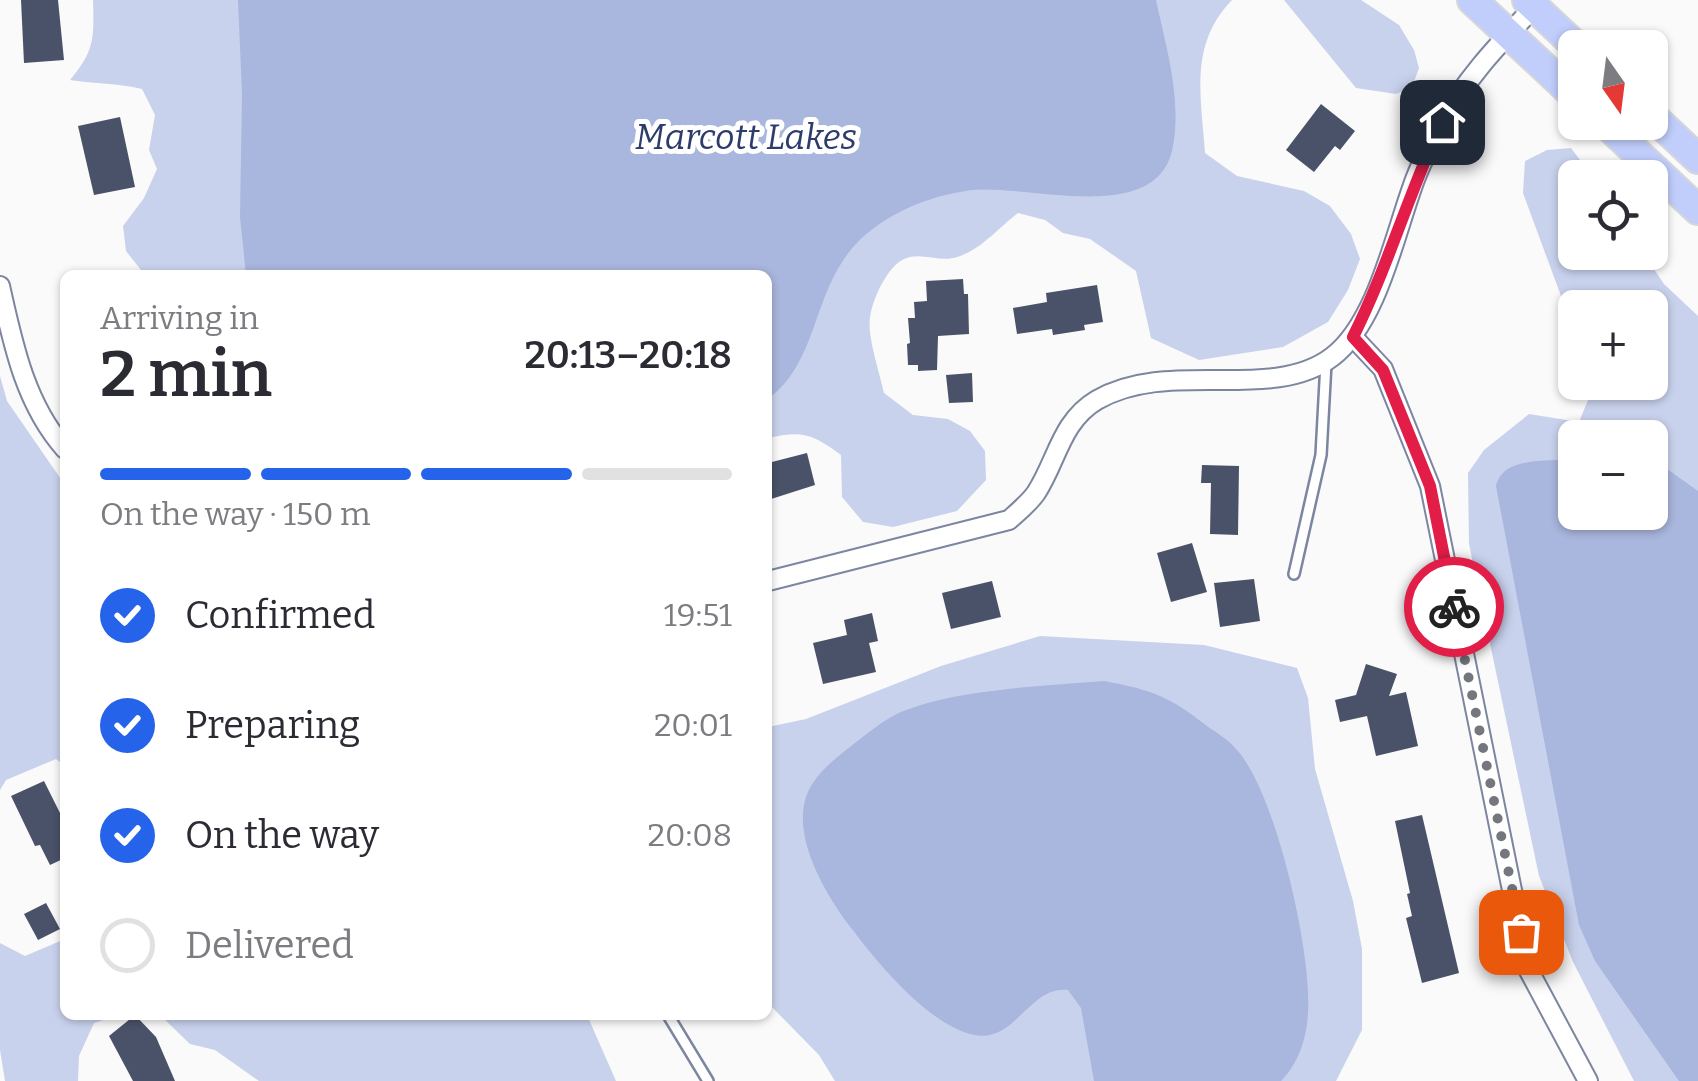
<!DOCTYPE html>
<meta charset="utf-8">
<style>
body{margin:0;font-family:Bitter,serif;background:#f7f7f7;color:#2b2b33;height:100vh;display:flex;flex-direction:column;font-size:38px;white-space:nowrap}
*{box-sizing:border-box;margin:0}
p{font-size:32px;color:#7c7c81}
.icon{flex:none;width:55px;height:55px;fill:none;stroke:currentColor;stroke-width:2;stroke-linecap:round;stroke-linejoin:round}
.map{position:relative;flex:1;overflow:hidden}
.sheet{position:absolute;left:60px;top:270px;width:712px;height:750px;display:flex;flex-direction:column;background:#fff;border-radius:15px;box-shadow:0 2px 8px #0004}
.sheet>*{flex:none}
.needle{width:65px;rotate:166deg}
.fabs{position:absolute;left:1558px;top:30px;display:grid;gap:20px}
.fabs a{display:grid;place-items:center;width:110px;height:110px;border-radius:15px;background:#fff;box-shadow:0 2px 8px #0004;font-size:50px}
.pin{position:absolute;display:grid;place-items:center;width:85px;height:85px;color:#fff;margin:-42px;border-radius:20px;box-shadow:0 5px 15px #0006}
.courier{position:absolute;display:grid;place-items:center;width:100px;height:100px;margin:-50px;border:8px solid #e11d48;border-radius:50%;background:#fff;color:#222;box-shadow:0 2px 12px #0007}
.summary em{font-style:normal;font-weight:600}
.summary div{display:flex;flex-direction:column-reverse}
.summary{display:flex;align-items:center;justify-content:space-between;height:170px;padding:0 40px}
h1{font-size:65px;font-weight:600;line-height:75px}
.bar{display:grid;grid-template-columns:repeat(4,1fr);gap:15px 10px;align-content:center;height:120px;padding:0 40px}
.bar i{height:12px;border-radius:8px;background:#e1e1e2}
.bar .current{background:#2563eb}
.bar p{grid-column:span 4}
ol{padding:0 40px;list-style:none}
li{display:flex;align-items:center;gap:30px;height:110px}
li p{margin-inline-start:auto}
li .icon{padding:10px;border-radius:50%;background:#2563eb;color:#fff;stroke-width:4}
li:last-child{color:#7c7c81}
li i{width:55px;height:55px;border:5px solid #e1e1e2;border-radius:50%}
.map>svg:first-child{display:block}
.green{fill:#c9d2ed;fill-rule:evenodd}
.water{fill:#a9b6dd}
.building{fill:#4a5269}
.lines{fill:none;stroke-linecap:round;stroke-linejoin:round}
.lane-casing{stroke:#7d86a0;stroke-width:14}
.street-casing{stroke:#7d86a0;stroke-width:22}
.primary-casing{stroke:#d5d6d8;stroke-width:32}
.lane{stroke:#fff;stroke-width:9}
.street{stroke:#fff;stroke-width:18}
.primary{stroke:#c1cefc;stroke-width:28}
.done{stroke:#74777e;stroke-width:10;stroke-dasharray:0 18}
.route{stroke:#e11d48;stroke-width:12}
.labels{text-anchor:middle;dominant-baseline:central;stroke-width:10;stroke-linejoin:round;paint-order:stroke}
.water-label{font-size:35px;font-style:italic;fill:#2e3b6d;stroke:#fff}
</style>
<div class="map">
<svg width="1698" height="1081" viewBox="0 0 1698 1081">
<rect width="100%" height="100%" fill="#fafafa"/>
<g class="green">
<path d="M 93,0 L 1232,0 C 1189,44 1201,96 1205,153 L 1237,176 L 1304,191 L 1330,206 L 1351,234 L 1360,259 L 1348,290 L 1328,322 L 1283,347 L 1199,360 L 1151,338 L 1136,271 L 1090,239 L 1063,233 L 1045,220 L 1018,213 C 998,228 981,250 957,257 C 940,263 921,251 904,259 C 887,267 872,300 870,318 C 867,336 880,374 884,393 L 913,415 L 948,419 L 970,431 L 985,451 L 986,480 L 957,511 L 893,527 L 863,522 L 842,497 L 841,455 C 813,434 802,430 768,438 L 768,275 L 145,275 L 126,251 L 123,226 L 144,198 L 157,169 L 149,150 L 155,115 L 142,89 C 118,83 95,84 70,80 C 95,50 94,38 93,0 Z"/>
<path d="M 1284,0 L 1361,0 L 1399,25 L 1414,50 L 1419,68 L 1412,87 L 1396,94 L 1356,88 Z"/>
<path d="M 1571,148 L 1593,177 L 1575,178 L 1575,252 L 1643,253 L 1664,284 L 1698,316 L 1698,1081 L 1634,1081 L 1573,962 L 1539,876 L 1469,544 L 1468,473 L 1484,450 L 1529,414 L 1579,422 L 1595,383 L 1650,382 L 1650,308 L 1575,308 L 1575,334 L 1523,193 L 1525,161 L 1547,150 ZM 1575,438 L 1650,438 L 1650,512 L 1575,512 Z"/>
<path d="M 0,376 L 7,401 L 65,485 L 65,766 L 56,759 L 6,780 L 0,790 Z"/>
<path d="M 1040,636 L 1204,645 L 1297,668 L 1308,698 L 1315,769 L 1353,901 L 1362,949 L 1362,1030 L 1336,1081 L 835,1081 L 819,1055 L 768,1003 L 768,727 L 806,719 L 941,666 Z"/>
<path d="M 65,939 L 65,1015 L 119,1015 L 94,1023 L 79,1056 L 78,1081 L 5,1081 L 0,1050 L 0,943 L 25,956 Z"/>
<path d="M 160,1015 L 587,1015 L 616,1081 L 259,1081 L 215,1050 L 190,1044 Z"/>
</g>
<g class="water">
<path d="M 238,0 L 1156,0 C 1166,47 1183,102 1172,151 C 1154,226 1027,184 972,190 C 936,195 904,206 874,228 C 809,275 825,357 768,399 L 768,275 L 246,275 L 240,217 L 242,94 Z"/>
<path d="M 1650,457 L 1698,491 L 1698,1081 L 1679,1081 L 1595,961 L 1579,925 L 1496,486 C 1503,455 1551,462 1575,459 L 1575,512 L 1650,512 Z"/>
<path d="M 1104,681 C 1152,690 1169,696 1207,726 C 1217,733 1229,740 1237,750 C 1276,793 1312,953 1308,1012 C 1307,1037 1299,1063 1281,1081 L 1094,1081 L 1081,1008 L 1068,990 C 1028,985 1015,1047 970,1034 C 927,1022 878,964 852,929 C 827,897 792,839 806,797 C 814,774 834,760 851,746 C 867,734 883,720 901,712 C 956,689 1045,686 1104,681 Z"/>
</g>
<g class="building">
<path d="M 21,0 L 58,0 L 64,60 L 24,63 Z"/>
<path d="M 1321,104 L 1355,131 L 1340,150 L 1335,146 L 1314,172 L 1286,150 Z"/>
<path d="M 120,117 L 135,187 L 94,195 L 78,126 Z"/>
<path d="M 963,279 L 964,294 L 968,294 L 969,334 L 938,336 L 937,370 L 918,371 L 918,365 L 908,365 L 907,344 L 910,343 L 908,318 L 915,318 L 914,302 L 927,301 L 926,281 Z"/>
<path d="M 1097,285 L 1103,322 L 1084,325 L 1085,330 L 1053,335 L 1052,329 L 1017,334 L 1013,308 L 1047,302 L 1046,293 Z"/>
<path d="M 972,373 L 973,402 L 949,403 L 946,375 Z"/>
<path d="M 807,453 L 815,485 L 768,500 L 768,463 Z"/>
<path d="M 1202,465 L 1239,466 L 1238,535 L 1210,534 L 1211,483 L 1201,483 Z"/>
<path d="M 1192,543 L 1207,592 L 1171,602 L 1157,553 Z"/>
<path d="M 1254,579 L 1260,621 L 1220,627 L 1214,583 Z"/>
<path d="M 992,581 L 1001,617 L 951,629 L 942,593 Z"/>
<path d="M 872,613 L 878,641 L 869,643 L 876,672 L 823,684 L 813,643 L 847,635 L 844,620 Z"/>
<path d="M 1366,664 L 1397,674 L 1389,696 L 1406,692 L 1418,746 L 1376,756 L 1367,716 L 1340,722 L 1335,700 L 1356,695 Z"/>
<path d="M 44,781 L 65,823 L 65,858 L 50,865 L 40,845 L 35,846 L 11,796 Z"/>
<path d="M 1422,815 L 1459,973 L 1422,983 L 1406,918 L 1412,916 L 1407,894 L 1410,893 L 1395,821 Z"/>
<path d="M 46,903 L 60,929 L 38,940 L 24,914 Z"/>
<path d="M 135,1015 L 156,1037 L 175,1081 L 133,1081 L 109,1036 Z"/>
</g>
<g class="lines">
<g class="lane-casing">
<g id="lane">
<path d="M 1294,574 L 1321,455 L 1326,363"/>
<path d="M 668,1015 L 708,1081"/>
</g>
</g>
<g class="street-casing">
<g id="street">
<path d="M 0,286 C 13,344 25,404 65,449"/>
<path d="M 1353,337 L 1383,369 L 1430,486 L 1528,969 L 1588,1081"/>
<path d="M 768,581 L 1009,520 C 1018,512 1029,503 1036,493 C 1057,461 1061,421 1097,400 C 1170,358 1271,403 1332,357 C 1376,324 1394,238 1412,188 C 1419,166 1430,146 1440,126 C 1464,80 1499,44 1534,7"/>
</g>
</g>
<g class="primary-casing">
<g id="primary">
<path d="M 1472,0 L 1575,96"/>
<path d="M 1527,0 L 1578,48"/>
<path d="M 1650,114 L 1698,159"/>
<path d="M 1604,122 L 1698,210"/>
</g>
</g>
<use href="#lane" class="lane"/>
<use href="#street" class="street"/>
<use href="#primary" class="primary"/>
</g>
<g class="lines">
<path class="done" d="M 1454,607 L 1521,932"/>
<path class="route" d="M 1442,122 C 1409,192 1388,267 1353,337 L 1383,370 L 1430,486 L 1454,607"/>
</g>
<g class="labels">
<g class="water-label">
<text x="746" y="137">Marcott Lakes</text>
</g>
</g>
</svg>
<div class="fabs">
<a><svg class="needle" viewBox="-14 -14 28 28"><path d="M0-13l5 13h-10z" fill="#e53935"/><path d="M0 13l5-13h-10z" fill="#7c7c81"/></svg></a>
<a><svg class="icon" aria-label="locate" viewBox="0 0 24 24"><circle cx="12" cy="12" r="6"/><path d="M12 2v4M12 18v4M2 12h4M18 12h4"/></svg></a>
<a>+</a>
<a>−</a>
</div>
<div class="pin" style="left:1521px;top:932px;background:#ea580c"><svg class="icon" aria-label="bag" viewBox="0 0 24 24"><path d="M5 8h14l-1 12H6zM9 8a3 3 0 0 1 6 0"/></svg></div>
<div class="pin" style="left:1442px;top:122px;background:#1f2937"><svg class="icon" aria-label="home" viewBox="0 0 24 24"><path d="M3 11l9-7 9 7M6 9v11h12V9"/></svg></div>
<div class="courier" style="left:1454px;top:607px"><svg class="icon" aria-label="bike" viewBox="0 0 24 24"><circle cx="6" cy="16" r="4"/><circle cx="18" cy="16" r="4"/><path d="M6 16l4-8h5l3 8M10 8l3 8H6M13 5h3"/></svg></div>
<section class="sheet">
<div class="summary"><div><h1>2 min</h1><p>Arriving in</p></div><em>20:13–20:18</em></div>
<div class="bar"><i class="current"></i><i class="current"></i><i class="current"></i><i></i><p>On the way · 150 m</p></div>
<ol>
<li><svg class="icon" aria-label="check" viewBox="0 0 24 24"><path d="M5 12l5 5 9-10"/></svg>Confirmed<p>19:51</p></li>
<li><svg class="icon" aria-label="check" viewBox="0 0 24 24"><path d="M5 12l5 5 9-10"/></svg>Preparing<p>20:01</p></li>
<li><svg class="icon" aria-label="check" viewBox="0 0 24 24"><path d="M5 12l5 5 9-10"/></svg>On the way<p>20:08</p></li>
<li><i></i>Delivered</li>
</ol>
</section>
</div>
